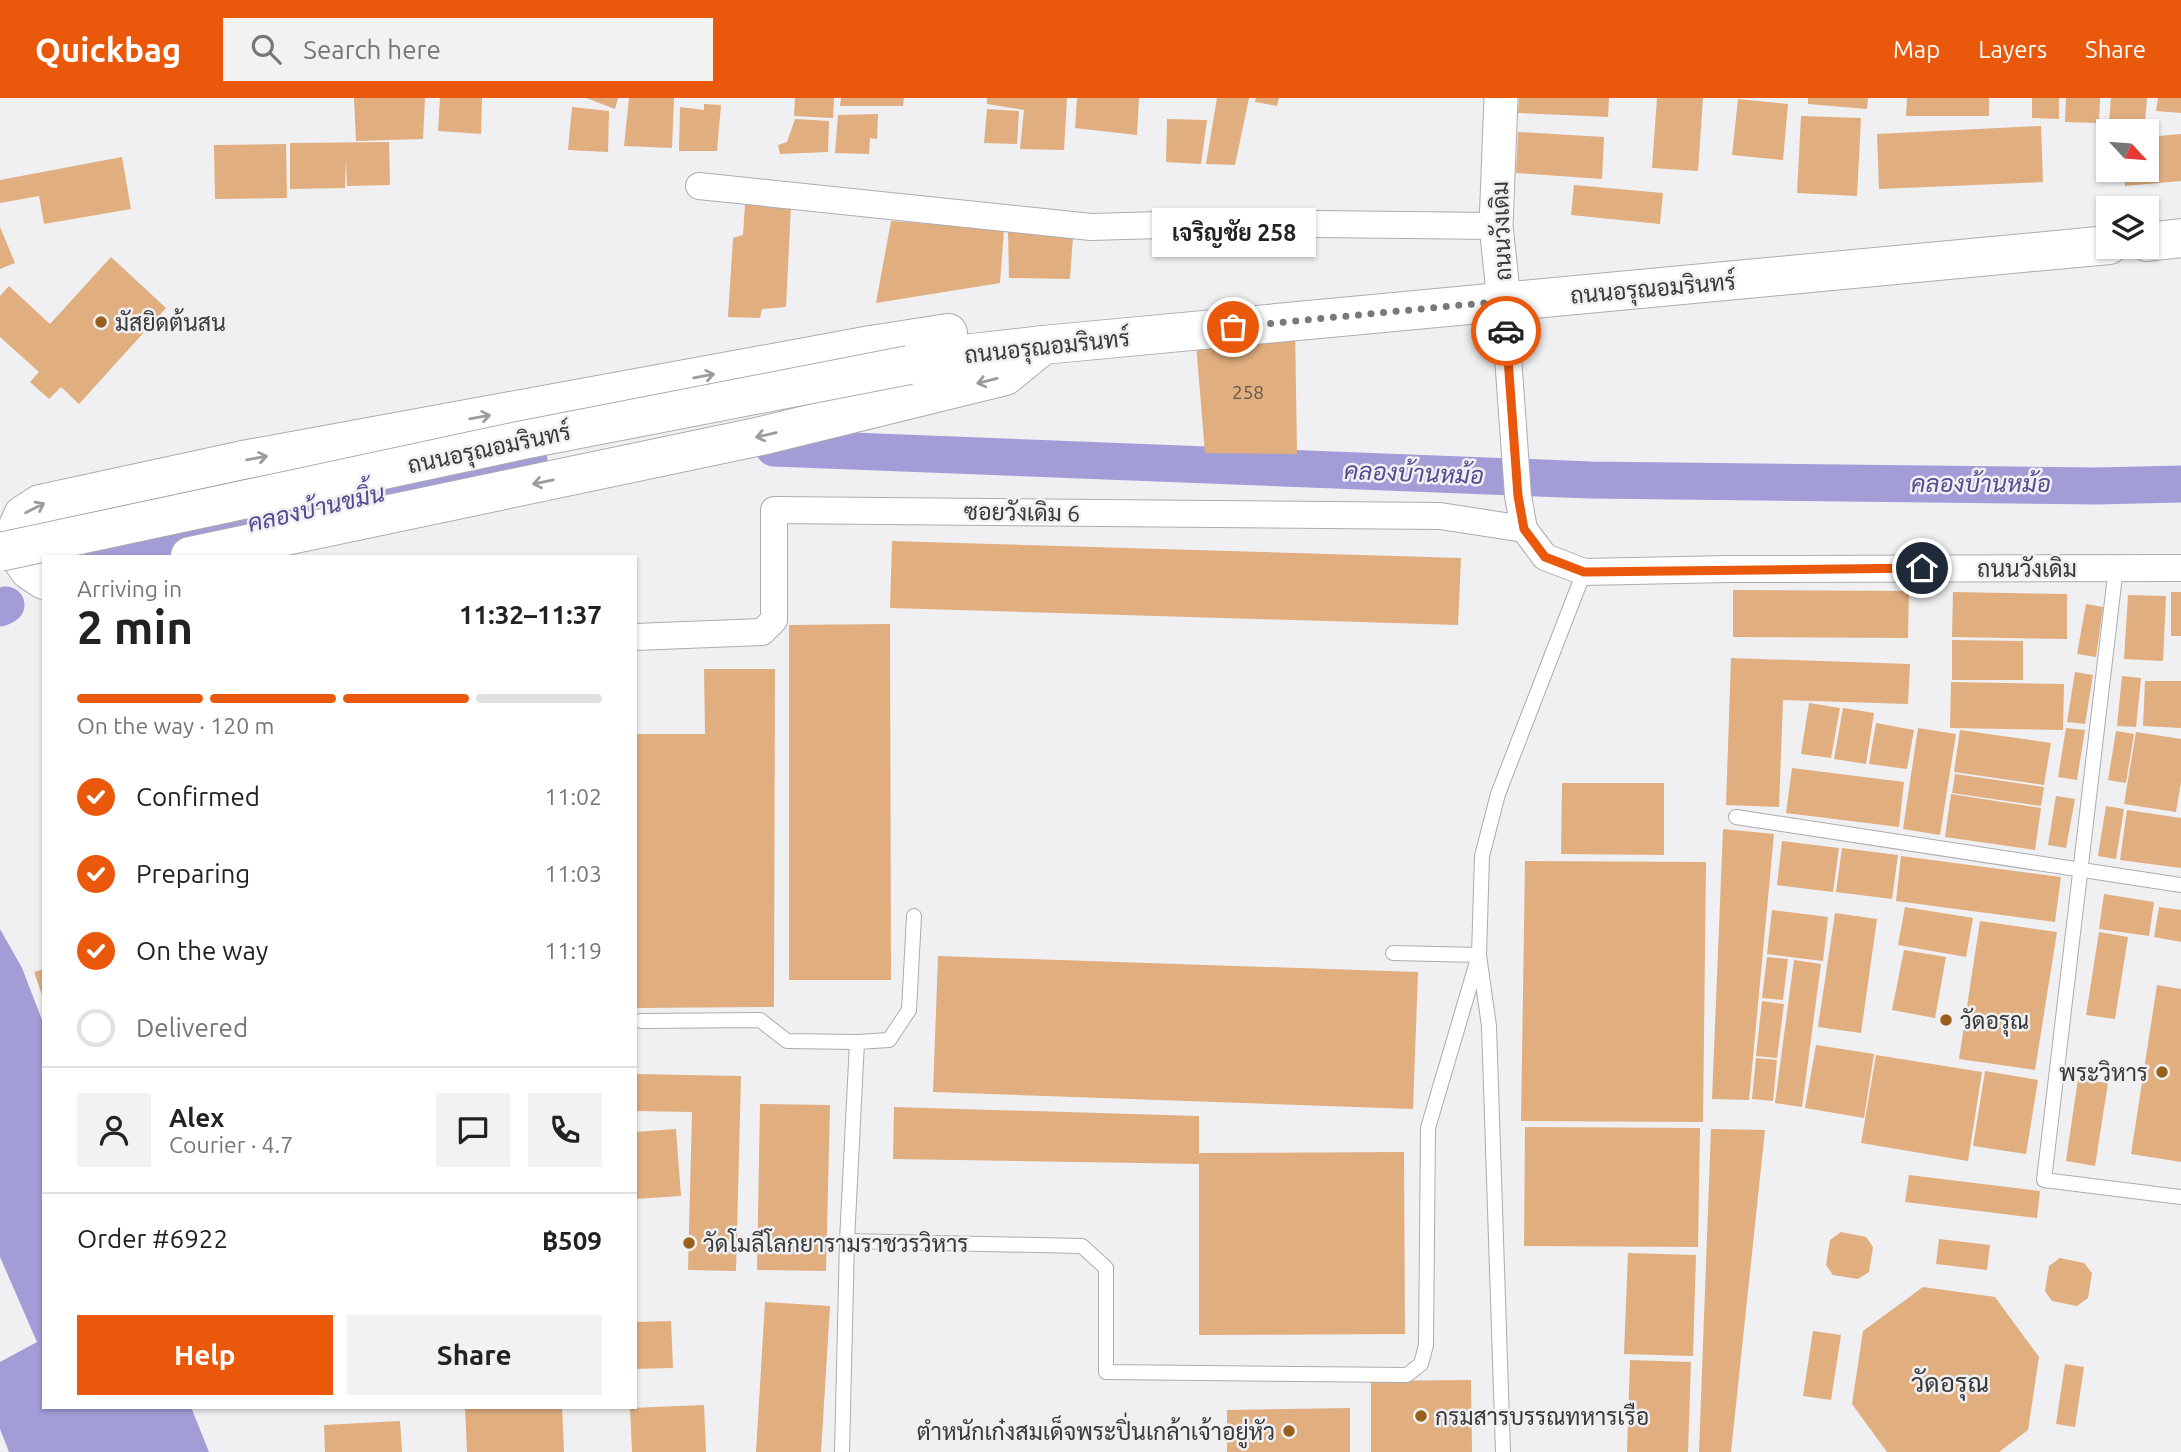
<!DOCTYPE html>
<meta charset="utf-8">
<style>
body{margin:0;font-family:Ubuntu,Sarabun,sans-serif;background:#f2f2f2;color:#222;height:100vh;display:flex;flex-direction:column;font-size:26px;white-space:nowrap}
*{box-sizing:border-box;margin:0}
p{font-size:23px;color:#767676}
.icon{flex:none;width:38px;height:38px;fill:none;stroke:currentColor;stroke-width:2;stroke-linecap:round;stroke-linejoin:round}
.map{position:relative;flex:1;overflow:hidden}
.drawer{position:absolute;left:42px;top:457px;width:595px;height:854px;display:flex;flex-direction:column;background:#fff;border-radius:0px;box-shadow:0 2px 5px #0004}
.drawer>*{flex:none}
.needle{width:46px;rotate:116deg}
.tools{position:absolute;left:2096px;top:21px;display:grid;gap:14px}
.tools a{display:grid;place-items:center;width:63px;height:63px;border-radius:0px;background:#fff;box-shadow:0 2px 5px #0004;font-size:35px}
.pin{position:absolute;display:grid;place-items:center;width:60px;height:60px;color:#fff;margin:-30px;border:4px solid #fff;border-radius:50%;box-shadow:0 2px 7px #0007}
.courier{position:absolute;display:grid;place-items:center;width:70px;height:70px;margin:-35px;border:5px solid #ea580c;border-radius:50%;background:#fff;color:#222;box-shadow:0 2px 9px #0007}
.bubble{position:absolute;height:49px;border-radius:0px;background:#fff;box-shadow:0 2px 5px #0004;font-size:23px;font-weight:700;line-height:49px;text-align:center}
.summary em{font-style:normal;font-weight:700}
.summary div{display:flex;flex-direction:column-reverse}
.summary{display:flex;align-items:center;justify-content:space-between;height:119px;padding:0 35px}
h1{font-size:46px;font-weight:700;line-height:52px}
.bar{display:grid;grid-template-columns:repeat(4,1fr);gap:10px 7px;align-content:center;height:84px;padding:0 35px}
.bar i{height:9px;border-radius:5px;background:#e0e0e0}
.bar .current{background:#ea580c}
.bar p{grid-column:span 4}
.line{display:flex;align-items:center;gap:18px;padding:0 35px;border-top:2px solid #e0e0e0}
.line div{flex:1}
.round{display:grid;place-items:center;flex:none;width:74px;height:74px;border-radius:0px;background:#f2f2f2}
ol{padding:0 35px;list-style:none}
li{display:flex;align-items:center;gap:21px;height:77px}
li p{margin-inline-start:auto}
li .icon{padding:7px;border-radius:50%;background:#ea580c;color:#fff;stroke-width:4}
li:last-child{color:#767676}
li i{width:38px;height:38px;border:4px solid #e0e0e0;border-radius:50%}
.cta{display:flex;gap:14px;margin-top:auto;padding:14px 35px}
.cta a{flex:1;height:80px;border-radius:0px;background:#ea580c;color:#fff;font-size:28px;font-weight:700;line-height:80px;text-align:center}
.cta a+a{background:#f2f2f2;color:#222}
header{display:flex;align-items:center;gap:42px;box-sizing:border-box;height:98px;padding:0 35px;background:#ea580c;color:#fff}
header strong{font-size:33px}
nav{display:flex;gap:38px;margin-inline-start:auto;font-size:24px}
.search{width:490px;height:63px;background:#f2f2f2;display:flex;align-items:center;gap:18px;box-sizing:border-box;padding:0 24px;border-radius:0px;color:#767676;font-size:26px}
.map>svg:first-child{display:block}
.water{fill:#a29cd7}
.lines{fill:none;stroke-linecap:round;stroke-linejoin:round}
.canal{stroke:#a29cd7;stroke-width:37}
.building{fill:#e0ae7f}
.service-casing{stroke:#acabaf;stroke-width:16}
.minor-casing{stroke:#acabaf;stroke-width:28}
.tertiary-casing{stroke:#acabaf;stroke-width:35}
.secondary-casing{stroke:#acabaf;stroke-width:40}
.service{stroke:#fff;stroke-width:14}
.minor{stroke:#fff;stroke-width:26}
.tertiary{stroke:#fff;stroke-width:33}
.secondary{stroke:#fff;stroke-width:38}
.secondary-bridge-casing{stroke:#acabaf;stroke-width:40;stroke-linecap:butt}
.secondary-bridge{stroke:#fff;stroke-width:38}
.oneway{stroke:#9c9c9c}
.done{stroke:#79797b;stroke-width:7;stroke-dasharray:0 12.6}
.route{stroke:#ea580c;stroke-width:9}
.poi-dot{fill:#995f1d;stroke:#f0f0f3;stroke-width:2.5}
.labels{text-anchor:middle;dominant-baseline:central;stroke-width:5;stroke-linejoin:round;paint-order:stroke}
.number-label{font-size:19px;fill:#63564b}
.street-label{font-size:23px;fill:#39393a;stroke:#f0f0f3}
.poi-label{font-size:23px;fill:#39393a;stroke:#f0f0f3;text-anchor:start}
.water-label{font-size:24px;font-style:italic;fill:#554991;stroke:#f0f0f3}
.quarter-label{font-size:26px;fill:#39393a;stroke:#f0f0f3}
</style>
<header>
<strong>Quickbag</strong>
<div class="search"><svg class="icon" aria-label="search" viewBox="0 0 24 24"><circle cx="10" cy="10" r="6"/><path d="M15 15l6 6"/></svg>Search here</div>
<nav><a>Map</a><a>Layers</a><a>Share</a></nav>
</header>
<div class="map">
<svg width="2181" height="1354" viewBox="0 0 2181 1354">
<rect width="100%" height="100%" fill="#f0f0f3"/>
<path class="water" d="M 0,831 L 22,870 L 44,927 L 44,1309 L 191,1309 L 209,1354 L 9,1354 L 0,1331 L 0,1264 L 37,1244 L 0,1159 Z"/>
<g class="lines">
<g class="canal">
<path d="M 774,350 L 1591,382 L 2097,388 L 2181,386"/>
<path d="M 103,458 L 529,362"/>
<path d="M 0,510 L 6,507"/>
</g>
</g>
<g class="building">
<path d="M 354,0 L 425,0 L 423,41 L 356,43 Z"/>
<path d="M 440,0 L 482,0 L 481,36 L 438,33 Z"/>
<path d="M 586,0 L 618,0 L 615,11 Z"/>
<path d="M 629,0 L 674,0 L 672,50 L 624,48 Z"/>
<path d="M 795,0 L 834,0 L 833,20 L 794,18 Z"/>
<path d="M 841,0 L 904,0 L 903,8 L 840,8 Z"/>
<path d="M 987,0 L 1067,0 L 1064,52 L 1020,51 L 1024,12 L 987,6 Z"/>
<path d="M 1077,0 L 1139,0 L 1137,37 L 1075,30 Z"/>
<path d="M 1217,0 L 1249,0 L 1235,67 L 1206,66 Z"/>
<path d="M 1256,0 L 1279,0 L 1277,8 L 1255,4 Z"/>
<path d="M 1519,0 L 1609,0 L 1608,19 L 1518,15 Z"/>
<path d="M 1657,0 L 1703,0 L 1698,73 L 1652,70 Z"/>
<path d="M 1808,0 L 1868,0 L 1867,11 L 1808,6 Z"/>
<path d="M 1907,0 L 1989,0 L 1989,18 L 1906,18 Z"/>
<path d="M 2032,0 L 2059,0 L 2059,21 L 2032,20 Z"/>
<path d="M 2066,0 L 2100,0 L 2099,25 L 2065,24 Z"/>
<path d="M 2111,0 L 2147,0 L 2145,27 L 2109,24 Z"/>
<path d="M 2158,0 L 2181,0 L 2181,15 L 2156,13 Z"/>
<path d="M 1738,1 L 1788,6 L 1783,62 L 1732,57 Z"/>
<path d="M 704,6 L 721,7 L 717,53 L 679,53 L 680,9 L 704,12 Z"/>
<path d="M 572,9 L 609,13 L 608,54 L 568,52 Z"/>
<path d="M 987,11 L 1019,13 L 1017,46 L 984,45 Z"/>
<path d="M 878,16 L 877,41 L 870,40 L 869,56 L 835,55 L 838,17 Z"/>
<path d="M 1801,18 L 1861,20 L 1857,98 L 1797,95 Z"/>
<path d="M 795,21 L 829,23 L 828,54 L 780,56 L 778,47 L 787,44 Z"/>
<path d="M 1167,21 L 1207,22 L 1201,66 L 1166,64 Z"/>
<path d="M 2041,28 L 2043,84 L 1879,91 L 1877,36 Z"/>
<path d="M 1518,34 L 1604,39 L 1602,81 L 1516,75 Z"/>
<path d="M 2181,36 L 2181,83 L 2125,88 L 2124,72 L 2147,72 L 2147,39 Z"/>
<path d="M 389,44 L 390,87 L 347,88 L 346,62 L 345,90 L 290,91 L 290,45 Z"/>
<path d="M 286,46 L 287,100 L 215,101 L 214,47 Z"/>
<path d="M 122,59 L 131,111 L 44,126 L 39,98 L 0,105 L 0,82 Z"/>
<path d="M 1574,87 L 1663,95 L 1660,126 L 1571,117 Z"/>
<path d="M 745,106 L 791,108 L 786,209 L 762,211 L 760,220 L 728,219 L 733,140 L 743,137 Z"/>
<path d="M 891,123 L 1004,131 L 1000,185 L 876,205 Z"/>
<path d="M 0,129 L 15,165 L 0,171 Z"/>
<path d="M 1008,133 L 1073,138 L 1070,181 L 1009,180 Z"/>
<path d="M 111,159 L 166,210 L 79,306 L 61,289 L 49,301 L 30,284 L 39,274 L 0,239 L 0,198 L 9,188 L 50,226 Z"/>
<path d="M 1295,228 L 1297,356 L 1205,355 L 1195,234 Z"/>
<path d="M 892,443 L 1461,460 L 1458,527 L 890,510 Z"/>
<path d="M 1733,492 L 1909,493 L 1908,540 L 1733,539 Z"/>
<path d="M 1953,494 L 2067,496 L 2067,541 L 1952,539 Z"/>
<rect x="2171" y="494" width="10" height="44"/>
<path d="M 2128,497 L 2166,498 L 2163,563 L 2124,561 Z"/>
<path d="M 2086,506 L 2103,509 L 2096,559 L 2077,556 Z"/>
<path d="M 890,526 L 891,882 L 789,882 L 789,527 Z"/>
<path d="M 1952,542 L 2023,543 L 2023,582 L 1952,582 Z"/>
<path d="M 1731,560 L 1910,566 L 1908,606 L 1783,602 L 1779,709 L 1726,707 Z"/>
<path d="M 704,571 L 775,571 L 774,909 L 635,910 L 635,636 L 705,636 Z"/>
<path d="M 2075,574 L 2093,577 L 2085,626 L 2067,624 Z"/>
<path d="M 2122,578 L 2141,580 L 2136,629 L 2117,628 Z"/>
<path d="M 2145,583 L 2181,583 L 2181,630 L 2143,628 Z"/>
<path d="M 1951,584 L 2064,586 L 2063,632 L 1950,630 Z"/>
<path d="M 1809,605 L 1840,610 L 1831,660 L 1801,656 Z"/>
<path d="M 1843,610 L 1874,615 L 1866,666 L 1834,661 Z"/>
<path d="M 1876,625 L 1914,632 L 1907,671 L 1869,666 Z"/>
<path d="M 1918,630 L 1956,636 L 1940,737 L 1903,731 Z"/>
<path d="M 2066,630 L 2085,632 L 2077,682 L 2058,679 Z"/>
<path d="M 1960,632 L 2051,645 L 2044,687 L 1954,674 Z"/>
<path d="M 2116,633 L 2134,636 L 2126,685 L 2108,682 Z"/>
<path d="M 2136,634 L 2181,641 L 2181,684 L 2176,714 L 2124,706 Z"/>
<path d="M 1792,670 L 1904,684 L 1899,729 L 1786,715 Z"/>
<path d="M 1955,676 L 2044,689 L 2041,708 L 1952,695 Z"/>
<path d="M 1562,685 L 1664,685 L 1664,757 L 1561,756 Z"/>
<path d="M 1951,696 L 2041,710 L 2035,752 L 1945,739 Z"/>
<path d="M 2056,698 L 2075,701 L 2066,750 L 2048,747 Z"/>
<path d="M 2106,708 L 2124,711 L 2116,761 L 2098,758 Z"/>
<path d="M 2127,712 L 2181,720 L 2181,770 L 2120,762 Z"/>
<path d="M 1723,731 L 1774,736 L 1749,1002 L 1712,1001 Z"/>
<path d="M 1782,743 L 1839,750 L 1833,794 L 1777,787 Z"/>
<path d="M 1842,750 L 1898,757 L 1892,801 L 1836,794 Z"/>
<path d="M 1901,758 L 2061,779 L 2055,824 L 1896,803 Z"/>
<path d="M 1525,763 L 1706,764 L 1703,1024 L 1521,1023 Z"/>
<path d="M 2104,796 L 2154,804 L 2149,838 L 2099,831 Z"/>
<path d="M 1905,809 L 1973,820 L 1966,859 L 1898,847 Z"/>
<path d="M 2159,809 L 2181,812 L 2181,844 L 2154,839 Z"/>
<path d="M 1772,812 L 1828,819 L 1823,863 L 1767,856 Z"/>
<path d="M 1835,815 L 1877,821 L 1861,935 L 1818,929 Z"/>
<path d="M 1980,823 L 2057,834 L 2035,972 L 1959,961 Z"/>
<path d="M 2099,834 L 2128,839 L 2115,921 L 2086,917 Z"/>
<path d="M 1904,852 L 1946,859 L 1935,920 L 1892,912 Z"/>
<path d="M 938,858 L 1418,874 L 1413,1011 L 933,994 Z"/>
<path d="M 1767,859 L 1788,861 L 1783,902 L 1762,900 Z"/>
<path d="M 1794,862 L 1821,866 L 1802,1009 L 1775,1005 Z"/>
<path d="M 44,871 L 44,900 L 43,900 L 34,874 Z"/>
<path d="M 2157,887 L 2181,891 L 2181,1064 L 2131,1056 Z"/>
<path d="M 1762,903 L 1784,906 L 1777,960 L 1756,958 Z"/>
<path d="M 1816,947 L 1874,956 L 1864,1020 L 1805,1010 Z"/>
<path d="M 1876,957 L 1982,974 L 1968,1063 L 1861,1045 Z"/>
<path d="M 1756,960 L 1777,962 L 1773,1003 L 1752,1001 Z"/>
<path d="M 1985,973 L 2038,982 L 2026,1056 L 1973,1048 Z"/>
<path d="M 636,976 L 741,978 L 736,1173 L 688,1172 L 692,1014 L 635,1013 Z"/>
<path d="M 2078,981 L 2108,985 L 2095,1068 L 2066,1063 Z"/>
<path d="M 760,1006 L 830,1007 L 826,1173 L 757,1172 Z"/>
<path d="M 894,1009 L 1199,1018 L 1199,1055 L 1404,1054 L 1405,1236 L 1199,1237 L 1199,1066 L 893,1061 Z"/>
<path d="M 1525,1029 L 1700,1030 L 1698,1149 L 1524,1148 Z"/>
<path d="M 676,1031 L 681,1098 L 635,1101 L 635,1034 Z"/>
<path d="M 1711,1031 L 1765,1032 L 1731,1354 L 1699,1354 Z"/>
<path d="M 1909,1077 L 2040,1093 L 2037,1120 L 1905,1104 Z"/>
<path d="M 1841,1134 L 1866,1139 L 1873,1149 L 1869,1174 L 1858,1181 L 1833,1177 L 1826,1167 L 1830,1142 Z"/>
<path d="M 1939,1141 L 1990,1147 L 1987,1172 L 1936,1166 Z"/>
<path d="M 1628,1155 L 1696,1157 L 1693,1258 L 1624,1256 Z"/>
<path d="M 2060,1160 L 2084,1165 L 2092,1175 L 2088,1200 L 2077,1208 L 2052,1203 L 2045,1193 L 2049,1168 Z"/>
<path d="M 1923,1189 L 1995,1199 L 2039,1259 L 2028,1332 L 1999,1354 L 1887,1354 L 1852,1306 L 1863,1233 Z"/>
<path d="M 765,1204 L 830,1208 L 821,1354 L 756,1354 Z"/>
<path d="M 671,1223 L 673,1270 L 635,1271 L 635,1224 Z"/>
<path d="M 1813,1233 L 1841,1237 L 1831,1302 L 1803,1298 Z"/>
<path d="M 1630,1262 L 1691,1264 L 1688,1354 L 1627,1354 Z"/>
<path d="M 2065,1266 L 2084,1269 L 2075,1329 L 2056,1326 Z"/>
<path d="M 1471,1282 L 1472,1354 L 1371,1354 L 1371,1283 Z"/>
<path d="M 704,1307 L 706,1354 L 632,1354 L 630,1310 Z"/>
<path d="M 465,1309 L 562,1309 L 564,1354 L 467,1354 Z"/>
<path d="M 1350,1310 L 1350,1354 L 1227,1354 L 1227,1312 Z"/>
<path d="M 400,1323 L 402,1354 L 325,1354 L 324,1327 Z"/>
</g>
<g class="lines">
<g class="service-casing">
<g id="service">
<path d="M 2116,469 L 2044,1082 L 2181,1099"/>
<path d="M 1736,719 L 2181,787"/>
<path d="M 641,923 L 760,922 L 787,943 L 857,944"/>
<path d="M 847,1143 L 1082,1148 L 1106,1170 L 1106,1274 L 1407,1277 L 1421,1266 L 1426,1247 L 1428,1030 L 1479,857 L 1393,855"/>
<path d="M 842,1354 L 847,1143 L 857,944 L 889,942 L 909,912 L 914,818"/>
<path d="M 1503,1354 L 1489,928 L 1479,857 L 1482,758 L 1498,696 L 1584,474"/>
</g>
</g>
<g class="minor-casing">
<g id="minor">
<path d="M 699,88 L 1091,129 L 1229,125 L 1496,128"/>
<path d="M 1504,203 L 1518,398 L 1524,431 L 1545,459 L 1584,474 L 1729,471 L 2181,470"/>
<path d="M 635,539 L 762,534 L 774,522 L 774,412 L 1440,418 L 1524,431"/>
</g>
</g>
<g class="tertiary-casing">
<path id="tertiary" d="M 1501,0 L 1496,128 L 1504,203"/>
</g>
<g class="secondary-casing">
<g id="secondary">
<path d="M 2147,144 L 2181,140"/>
<path d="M 909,267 L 972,255 L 1043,247 L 2109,147"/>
<path d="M 190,458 L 761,338 L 1005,278 L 1043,247"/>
<path d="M 44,482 L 29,472 L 16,453 L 16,433 L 23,417 L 40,406 L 243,362 L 871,247 L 948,235"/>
</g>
</g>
<use href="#service" class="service"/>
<use href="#minor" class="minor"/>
<use href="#tertiary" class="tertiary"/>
<use href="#secondary" class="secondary"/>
<g class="secondary-bridge-casing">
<path id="secondary-bridge" d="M 0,454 L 523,342 L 909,267"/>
</g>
<use href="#secondary-bridge" class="secondary-bridge"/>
</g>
<defs><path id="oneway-shaft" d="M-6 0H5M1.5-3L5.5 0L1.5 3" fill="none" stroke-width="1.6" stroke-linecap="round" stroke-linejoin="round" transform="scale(1.75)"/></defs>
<g class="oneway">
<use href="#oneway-shaft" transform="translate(704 278) rotate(-10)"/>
<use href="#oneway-shaft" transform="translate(987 283) rotate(166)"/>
<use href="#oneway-shaft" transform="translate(480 319) rotate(-10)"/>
<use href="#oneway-shaft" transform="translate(766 337) rotate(167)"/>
<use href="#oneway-shaft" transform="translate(257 360) rotate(-10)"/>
<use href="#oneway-shaft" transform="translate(543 384) rotate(168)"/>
<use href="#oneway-shaft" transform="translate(35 410) rotate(-27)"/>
</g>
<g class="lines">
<path class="done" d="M 1233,229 L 1504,203 L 1506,233"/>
<path class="route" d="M 1506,233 L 1518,398 L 1524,431 L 1545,459 L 1584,474 L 1922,470"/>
</g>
<g class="poi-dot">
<circle cx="101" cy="224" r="7"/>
<circle cx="1946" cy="922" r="7"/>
<circle cx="2162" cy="974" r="7"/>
<circle cx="689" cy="1145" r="7"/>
<circle cx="1421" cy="1318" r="7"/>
<circle cx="1289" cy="1333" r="7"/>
</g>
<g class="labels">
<g class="number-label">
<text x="1248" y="294">258</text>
</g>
<g class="street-label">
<text transform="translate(1501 133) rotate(-92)">ถนนวังเดิม</text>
<text transform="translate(1653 190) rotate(-5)">ถนนอรุณอมรินทร์</text>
<text transform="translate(1047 248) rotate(-6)">ถนนอรุณอมรินทร์</text>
<text transform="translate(489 350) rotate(-12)">ถนนอรุณอมรินทร์</text>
<text transform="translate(1022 414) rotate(1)">ซอยวังเดิม 6</text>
<text x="2027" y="470">ถนนวังเดิม</text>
</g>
<g class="poi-label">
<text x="115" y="224">มัสยิดต้นสน</text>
<text x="1960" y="922">วัดอรุณ</text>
<text x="2148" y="974" text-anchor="end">พระวิหาร</text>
<text x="703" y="1145">วัดโมลีโลกยารามราชวรวิหาร</text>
<text x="1435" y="1318">กรมสารบรรณทหารเรือ</text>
<text x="1275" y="1333" text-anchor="end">ตำหนักเก๋งสมเด็จพระปิ่นเกล้าเจ้าอยู่หัว</text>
</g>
<g class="water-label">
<text transform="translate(1414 375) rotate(2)">คลองบ้านหม้อ</text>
<text x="1981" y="385">คลองบ้านหม้อ</text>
<text transform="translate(316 410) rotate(-13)">คลองบ้านขมิ้น</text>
</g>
<g class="quarter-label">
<text x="1950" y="1284">วัดอรุณ</text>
</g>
</g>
</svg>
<div class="tools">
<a><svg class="needle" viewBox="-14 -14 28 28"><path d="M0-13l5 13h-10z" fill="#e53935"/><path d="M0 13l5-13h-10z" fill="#767676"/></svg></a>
<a><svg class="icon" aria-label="layers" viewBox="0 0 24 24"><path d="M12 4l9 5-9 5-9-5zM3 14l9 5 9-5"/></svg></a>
</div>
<div class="pin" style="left:1233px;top:229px;background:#ea580c"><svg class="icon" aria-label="bag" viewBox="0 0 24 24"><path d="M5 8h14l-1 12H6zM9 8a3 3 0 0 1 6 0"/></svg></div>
<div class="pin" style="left:1922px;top:470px;background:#1f2937"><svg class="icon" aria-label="home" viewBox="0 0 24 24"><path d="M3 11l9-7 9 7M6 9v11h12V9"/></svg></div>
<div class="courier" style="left:1506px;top:233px"><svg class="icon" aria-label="car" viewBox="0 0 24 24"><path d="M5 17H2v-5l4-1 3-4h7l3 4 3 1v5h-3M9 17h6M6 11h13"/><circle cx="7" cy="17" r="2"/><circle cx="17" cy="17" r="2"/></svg></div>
<div class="bubble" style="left:1152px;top:110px;width:164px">เจริญชัย 258</div>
<section class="drawer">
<div class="summary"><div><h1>2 min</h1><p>Arriving in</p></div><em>11:32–11:37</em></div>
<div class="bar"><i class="current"></i><i class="current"></i><i class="current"></i><i></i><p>On the way · 120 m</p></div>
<ol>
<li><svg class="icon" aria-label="check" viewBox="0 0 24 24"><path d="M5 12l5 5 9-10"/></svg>Confirmed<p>11:02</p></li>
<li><svg class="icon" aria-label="check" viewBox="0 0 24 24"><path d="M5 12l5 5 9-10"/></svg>Preparing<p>11:03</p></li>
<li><svg class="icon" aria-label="check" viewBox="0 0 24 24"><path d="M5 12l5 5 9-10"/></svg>On the way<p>11:19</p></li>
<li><i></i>Delivered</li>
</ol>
<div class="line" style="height:126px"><a class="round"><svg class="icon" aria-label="person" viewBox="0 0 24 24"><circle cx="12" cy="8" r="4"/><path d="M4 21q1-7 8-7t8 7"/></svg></a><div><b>Alex</b><p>Courier · 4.7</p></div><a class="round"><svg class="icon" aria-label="chat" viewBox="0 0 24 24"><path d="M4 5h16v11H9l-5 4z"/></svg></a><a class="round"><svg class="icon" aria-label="phone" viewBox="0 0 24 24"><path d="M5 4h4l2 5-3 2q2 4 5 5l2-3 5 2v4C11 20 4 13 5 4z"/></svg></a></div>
<div class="line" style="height:91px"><div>Order #6922</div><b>฿509</b></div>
<div class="cta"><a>Help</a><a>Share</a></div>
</section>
</div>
